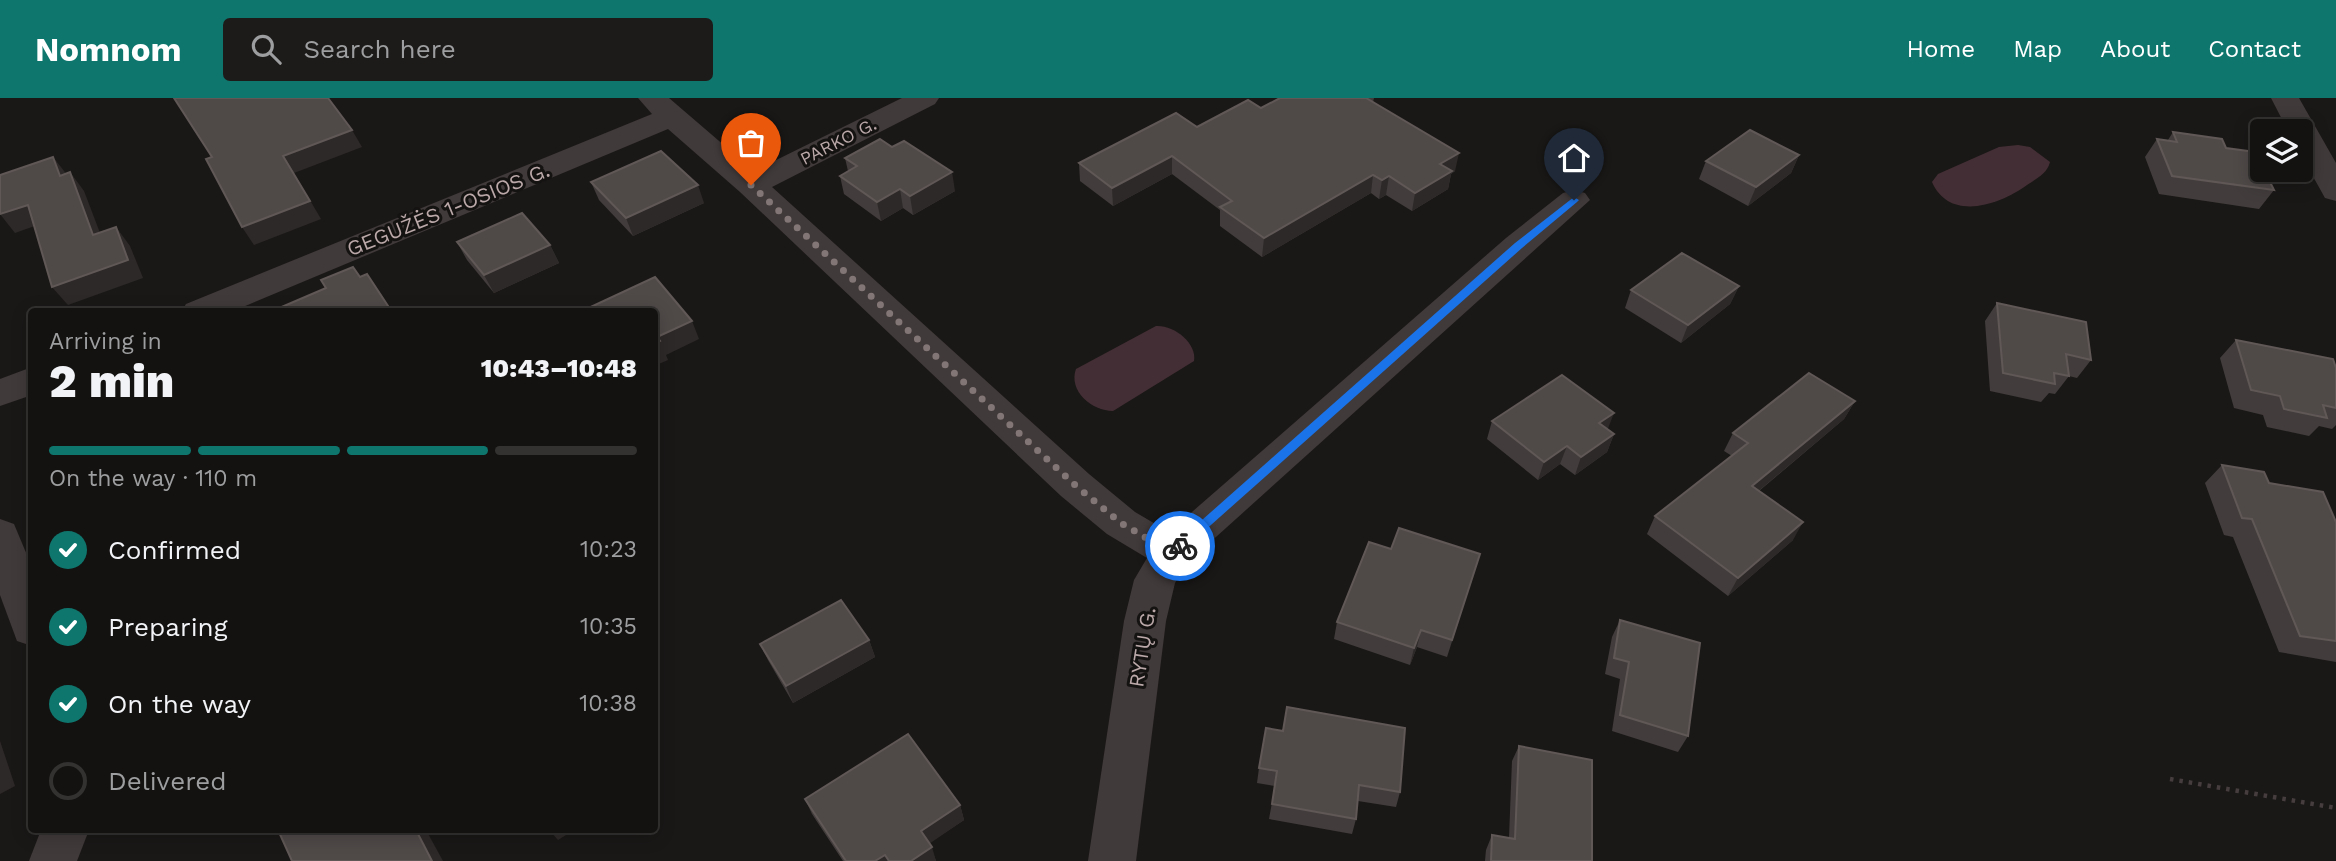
<!DOCTYPE html>
<meta charset="utf-8">
<style>
body{margin:0;font-family:"Work Sans",sans-serif;background:#1d1b1a;color:#f1f3f6;height:100vh;display:flex;flex-direction:column;font-size:26px;white-space:nowrap}
*{box-sizing:border-box;margin:0}
p{font-size:23px;color:#9d9e9f}
.icon{flex:none;width:38px;height:38px;fill:none;stroke:currentColor;stroke-width:2;stroke-linecap:round;stroke-linejoin:round}
.map{position:relative;flex:1;overflow:hidden}
.side{position:absolute;left:28px;top:210px;width:630px;height:525px;display:flex;flex-direction:column;background:#141211;border-radius:7px;box-shadow:0 4px 18px #0003,0 0 0 2px #333231}
.side>*{flex:none}
.controls{position:absolute;left:2250px;top:21px;display:grid;gap:14px}
.controls a{display:grid;place-items:center;width:63px;height:63px;border-radius:7px;background:#141211;box-shadow:0 4px 18px #0003,0 0 0 2px #333231;font-size:35px}
.pin{position:absolute;display:grid;place-items:center;width:60px;height:60px;color:#fff;margin:-72px -30px;border-radius:50% 50% 50% 0;rotate:-45deg;box-shadow:0 0 7px #0007}
.pin .icon{rotate:45deg}
.courier{position:absolute;display:grid;place-items:center;width:70px;height:70px;margin:-35px;border:5px solid #1a73e8;border-radius:50%;background:#fff;color:#222;box-shadow:0 2px 9px #0007}
.overview em{font-style:normal;font-weight:800}
.overview div{display:flex;flex-direction:column-reverse}
.overview{display:flex;align-items:center;justify-content:space-between;height:119px;padding:0 21px}
h1{font-size:46px;font-weight:800;line-height:52px}
.bar{display:grid;grid-template-columns:repeat(4,1fr);gap:10px 7px;align-content:center;height:84px;padding:0 21px}
.bar i{height:9px;border-radius:5px;background:#333231}
.bar .active{background:#0f766e}
.bar p{grid-column:span 4}
ol{padding:0 21px;list-style:none}
li{display:flex;align-items:center;gap:21px;height:77px}
li p{margin-inline-start:auto}
li .icon{padding:7px;border-radius:50%;background:#0f766e;color:#fff;stroke-width:4}
li:last-child{color:#9d9e9f}
li i{width:38px;height:38px;border:4px solid #333231;border-radius:50%}
header{display:flex;align-items:center;gap:42px;box-sizing:border-box;height:98px;padding:0 35px;background:#0f766e;color:#fff}
header strong{font-size:33px}
nav{display:flex;gap:38px;margin-inline-start:auto;font-size:24px}
.search{width:490px;height:63px;background:#1d1b1a;display:flex;align-items:center;gap:18px;box-sizing:border-box;padding:0 24px;border-radius:7px;color:#9d9e9f;font-size:26px}
.map>svg:first-child{display:block}
.water{fill:#442e35}
.lines{fill:none;stroke-linecap:round;stroke-linejoin:round}
.path{stroke:#463e3e;stroke-width:4.5;stroke-dasharray:3.5 6;stroke-linecap:butt}
.minor{fill:#413a3a;fill-rule:evenodd}
.wall{fill:#423d3c}
.shaded-wall{fill:#2d2928}
.building{fill:#4f4948;stroke:#605857;stroke-width:2}
.route{fill:#1a73e8}
.done{stroke:#837676;stroke-width:7;stroke-dasharray:0 12.6}
.labels{text-anchor:middle;dominant-baseline:central;stroke-width:6;stroke-linejoin:round;paint-order:stroke}
.far-street-label{font-size:18px;fill:#bba8a9;stroke:#151312}
.street-label{font-size:21px;fill:#bba8a9;stroke:#151312}
</style>
<header>
<strong>Nomnom</strong>
<div class="search"><svg class="icon" aria-label="search" viewBox="0 0 24 24"><circle cx="10" cy="10" r="6"/><path d="M15 15l6 6"/></svg>Search here</div>
<nav><a>Home</a><a>Map</a><a>About</a><a>Contact</a></nav>
</header>
<div class="map">
<svg width="2336" height="763" viewBox="0 0 2336 763">
<rect width="100%" height="100%" fill="#1a1817"/>
<g class="water">
<path d="M 2018,47 L 2030,49 L 2050,64 C 2047,76 2037,80 2027,87 C 2001,106 1950,125 1932,84 L 1938,76 L 1999,49 Z"/>
<path d="M 1156,228 C 1174,227 1197,245 1194,263 L 1113,313 C 1092,313 1068,293 1076,271 Z"/>
</g>
<g class="lines">
<path class="path" d="M 2170,681 L 2336,710"/>
<g class="minor">
<path d="M 638,0 L 669,0 L 754,73 L 902,0 L 939,0 L 935,6 L 772,89 L 1089,376 L 1135,414 L 1169,434 L 1506,140 L 1563,95 L 1574,92 L 1585,95 L 1590,102 L 1186,466 L 1175,485 L 1166,523 L 1136,763 L 1088,763 L 1124,523 L 1134,482 L 1147,460 L 1107,436 L 1061,398 L 740,94 L 668,31 L 231,214 L 181,214 L 186,206 L 652,16 Z"/>
<path d="M 2271,0 L 2299,0 L 2336,65 L 2336,103 L 2325,100 L 2301,57 L 2301,33 L 2288,33 Z"/>
<path d="M 32,269 L 32,297 L 0,308 L 0,281 Z"/>
<path d="M 0,421 L 14,426 L 32,469 L 32,548 L 17,543 L 0,497 Z"/>
<path d="M 41,732 L 89,732 L 77,763 L 29,763 Z"/>
</g>
</g>
<g class="wall">
<path d="M 1280,0 L 1374,0 L 1373,4 L 1455,73 L 1451,76 L 1448,91 L 1412,113 L 1386,97 L 1379,101 L 1371,95 L 1262,159 L 1220,128 L 1220,112 L 1172,76 L 1113,108 L 1080,83 L 1079,65 L 1261,10 Z"/>
<path d="M 2173,34 L 2226,50 L 2274,92 L 2259,111 L 2159,96 L 2145,59 L 2157,41 L 2168,42 Z"/>
<path d="M 1799,57 L 1791,75 L 1748,108 L 1699,81 L 1706,63 Z"/>
<path d="M 845,60 L 955,93 L 913,117 L 903,110 L 881,123 L 844,96 L 840,78 L 848,73 Z"/>
<path d="M 591,84 L 704,105 L 633,138 L 599,102 Z"/>
<path d="M 457,144 L 550,147 L 559,165 L 494,195 L 467,162 Z"/>
<path d="M 1739,188 L 1730,206 L 1681,245 L 1625,210 L 1631,192 Z"/>
<path d="M 1997,205 L 2091,262 L 2077,280 L 2069,278 L 2055,296 L 2049,295 L 2041,304 L 1990,293 L 1985,223 Z"/>
<path d="M 2236,242 L 2336,270 L 2336,327 L 2332,331 L 2319,328 L 2309,338 L 2267,329 L 2263,317 L 2234,310 L 2220,260 Z"/>
<path d="M 1855,303 L 1844,321 L 1759,393 L 1793,442 L 1728,498 L 1647,436 L 1655,418 L 1732,358 L 1724,353 L 1733,335 Z"/>
<path d="M 1492,323 L 1608,331 L 1614,336 L 1607,354 L 1575,377 L 1560,366 L 1538,382 L 1487,341 Z"/>
<path d="M 2222,367 L 2269,385 L 2336,424 L 2336,564 L 2279,554 L 2233,439 L 2224,437 L 2205,385 Z"/>
<path d="M 1391,451 L 1480,456 L 1447,559 L 1417,549 L 1410,567 L 1334,541 L 1337,524 Z"/>
<path d="M 1620,522 L 1688,638 L 1678,654 L 1612,633 L 1620,581 L 1605,576 L 1612,539 Z"/>
<path d="M 869,542 L 875,559 L 793,605 L 768,562 L 760,546 Z"/>
<path d="M 1519,648 L 1592,763 L 1485,763 L 1486,752 L 1492,737 L 1509,740 L 1512,663 Z"/>
<path d="M 1259,670 L 1400,694 L 1396,709 L 1358,703 L 1356,721 L 1352,736 L 1269,721 L 1275,688 L 1257,685 Z"/>
<path d="M 805,701 L 960,707 L 964,722 L 929,745 L 936,763 L 843,763 L 812,716 Z"/>
</g>
<g class="shaded-wall">
<path d="M 352,32 L 362,49 L 294,75 L 321,121 L 254,147 L 242,129 L 283,58 Z"/>
<path d="M 1459,55 L 1455,73 L 1451,76 L 1448,91 L 1412,113 L 1415,95 L 1440,66 Z"/>
<path d="M 1799,57 L 1791,75 L 1748,108 L 1756,89 Z"/>
<path d="M 1172,58 L 1172,76 L 1113,108 L 1112,90 Z"/>
<path d="M 53,59 L 68,78 L 60,78 Z"/>
<path d="M 70,74 L 84,93 L 108,156 L 93,137 Z"/>
<path d="M 952,74 L 955,93 L 913,117 L 910,98 Z"/>
<path d="M 1373,77 L 1371,95 L 1262,159 L 1264,140 Z"/>
<path d="M 1389,78 L 1386,97 L 1379,101 L 1382,82 Z"/>
<path d="M 698,87 L 704,105 L 633,138 L 626,120 Z"/>
<path d="M 900,91 L 903,110 L 881,123 L 877,104 Z"/>
<path d="M 28,107 L 43,125 L 15,135 L 0,116 Z"/>
<path d="M 116,129 L 130,148 L 143,180 L 68,207 L 52,189 Z"/>
<path d="M 550,147 L 559,165 L 494,195 L 484,177 Z"/>
<path d="M 1739,188 L 1730,206 L 1681,245 L 1688,227 Z"/>
<path d="M 692,223 L 699,241 L 666,257 L 668,262 L 654,268 L 654,246 L 657,239 Z"/>
<path d="M 1855,303 L 1844,321 L 1743,406 L 1752,388 Z"/>
<path d="M 1614,315 L 1607,333 L 1599,325 Z"/>
<path d="M 1614,336 L 1607,354 L 1575,377 L 1581,359 Z"/>
<path d="M 1567,348 L 1560,366 L 1538,382 L 1544,364 Z"/>
<path d="M 1803,424 L 1793,442 L 1728,498 L 1738,480 Z"/>
<path d="M 1421,532 L 1417,549 L 1410,567 L 1414,550 Z"/>
<path d="M 869,542 L 875,559 L 793,605 L 786,588 Z"/>
<path d="M 0,643 L 15,688 L 0,696 Z"/>
<path d="M 960,707 L 964,722 L 926,748 L 921,733 Z"/>
<path d="M 416,732 L 426,732 L 443,763 L 432,763 Z"/>
<path d="M 549,732 L 574,732 L 558,742 Z"/>
<path d="M 932,749 L 936,763 L 911,763 Z"/>
<path d="M 885,757 L 888,763 L 875,763 Z"/>
</g>
<g class="building">
<path d="M 174,0 L 328,0 L 352,32 L 283,58 L 310,103 L 242,129 L 206,61 L 212,59 Z"/>
<path d="M 1280,0 L 1366,0 L 1459,55 L 1440,66 L 1452,73 L 1415,95 L 1389,78 L 1382,82 L 1373,77 L 1264,140 L 1220,109 L 1232,103 L 1172,58 L 1112,90 L 1079,65 L 1176,15 L 1197,29 L 1248,2 L 1261,10 Z"/>
<path d="M 1750,32 L 1799,57 L 1756,89 L 1706,63 Z"/>
<path d="M 2173,34 L 2222,41 L 2226,50 L 2255,54 L 2263,72 L 2264,72 L 2274,92 L 2172,78 L 2157,41 L 2177,44 Z"/>
<path d="M 880,41 L 892,49 L 904,43 L 952,74 L 910,98 L 900,91 L 877,104 L 840,78 L 857,68 L 845,60 Z"/>
<path d="M 661,53 L 698,87 L 626,120 L 591,84 Z"/>
<path d="M 53,59 L 60,78 L 70,74 L 93,137 L 116,129 L 128,162 L 52,189 L 28,107 L 0,116 L 0,77 Z"/>
<path d="M 522,115 L 550,147 L 484,177 L 457,144 Z"/>
<path d="M 1682,155 L 1739,188 L 1688,227 L 1631,192 Z"/>
<path d="M 353,169 L 360,179 L 367,176 L 392,214 L 270,214 L 326,190 L 321,182 Z"/>
<path d="M 655,179 L 692,223 L 657,239 L 660,243 L 654,246 L 654,214 L 580,214 Z"/>
<path d="M 1997,205 L 2086,224 L 2091,262 L 2066,256 L 2069,278 L 2054,275 L 2055,286 L 2003,275 Z"/>
<path d="M 2236,242 L 2333,261 L 2336,270 L 2336,310 L 2323,307 L 2327,320 L 2284,311 L 2280,298 L 2251,292 Z"/>
<path d="M 1809,275 L 1855,303 L 1752,388 L 1803,424 L 1738,480 L 1655,418 L 1748,345 L 1733,335 Z"/>
<path d="M 1562,277 L 1614,315 L 1599,325 L 1614,336 L 1581,359 L 1567,348 L 1544,364 L 1492,323 Z"/>
<path d="M 2222,367 L 2264,374 L 2269,385 L 2323,394 L 2336,424 L 2336,543 L 2300,538 L 2252,421 L 2242,420 Z"/>
<path d="M 1399,430 L 1480,456 L 1452,542 L 1421,532 L 1414,550 L 1337,524 L 1369,444 L 1391,451 Z"/>
<path d="M 841,502 L 869,542 L 786,588 L 760,546 Z"/>
<path d="M 1620,522 L 1700,545 L 1688,638 L 1620,617 L 1629,564 L 1614,560 Z"/>
<path d="M 1287,609 L 1405,630 L 1400,694 L 1359,687 L 1356,721 L 1272,706 L 1277,673 L 1259,670 L 1266,630 L 1283,633 Z"/>
<path d="M 908,636 L 960,707 L 921,733 L 932,749 L 911,763 L 889,763 L 885,757 L 875,763 L 846,763 L 805,701 Z"/>
<path d="M 1519,648 L 1592,662 L 1592,763 L 1491,763 L 1492,737 L 1515,741 Z"/>
<path d="M 278,732 L 416,732 L 432,763 L 292,763 Z"/>
</g>
<path class="route" d="M 1574,99 L 1579,102 L 1577,104 L 1522,150 L 1184,451 L 1176,451 L 1176,445 L 1515,145 Z"/>
<g class="lines">
<path class="done" d="M 751,87 L 1075,387 L 1121,425 L 1172,455 L 1180,448"/>
</g>
<g class="labels">
<g class="far-street-label">
<text transform="translate(838 43) rotate(-27)">PARKO G.</text>
</g>
<g class="street-label">
<text transform="translate(448 111) rotate(-22)">GEGUŽĖS 1-OSIOS G.</text>
<text transform="translate(1142 549) rotate(-81)">RYTŲ G.</text>
</g>
</g>
</svg>
<div class="controls">
<a><svg class="icon" aria-label="layers" viewBox="0 0 24 24"><path d="M12 4l9 5-9 5-9-5zM3 14l9 5 9-5"/></svg></a>
</div>
<div class="pin" style="left:751px;top:87px;background:#ea580c"><svg class="icon" aria-label="bag" viewBox="0 0 24 24"><path d="M5 8h14l-1 12H6zM9 8a3 3 0 0 1 6 0"/></svg></div>
<div class="pin" style="left:1574px;top:102px;background:#1f2937"><svg class="icon" aria-label="home" viewBox="0 0 24 24"><path d="M3 11l9-7 9 7M6 9v11h12V9"/></svg></div>
<div class="courier" style="left:1180px;top:448px"><svg class="icon" aria-label="bike" viewBox="0 0 24 24"><circle cx="6" cy="16" r="4"/><circle cx="18" cy="16" r="4"/><path d="M6 16l4-8h5l3 8M10 8l3 8H6M13 5h3"/></svg></div>
<section class="side">
<div class="overview"><div><h1>2 min</h1><p>Arriving in</p></div><em>10:43–10:48</em></div>
<div class="bar"><i class="active"></i><i class="active"></i><i class="active"></i><i></i><p>On the way · 110 m</p></div>
<ol>
<li><svg class="icon" aria-label="check" viewBox="0 0 24 24"><path d="M5 12l5 5 9-10"/></svg>Confirmed<p>10:23</p></li>
<li><svg class="icon" aria-label="check" viewBox="0 0 24 24"><path d="M5 12l5 5 9-10"/></svg>Preparing<p>10:35</p></li>
<li><svg class="icon" aria-label="check" viewBox="0 0 24 24"><path d="M5 12l5 5 9-10"/></svg>On the way<p>10:38</p></li>
<li><i></i>Delivered</li>
</ol>
</section>
</div>
